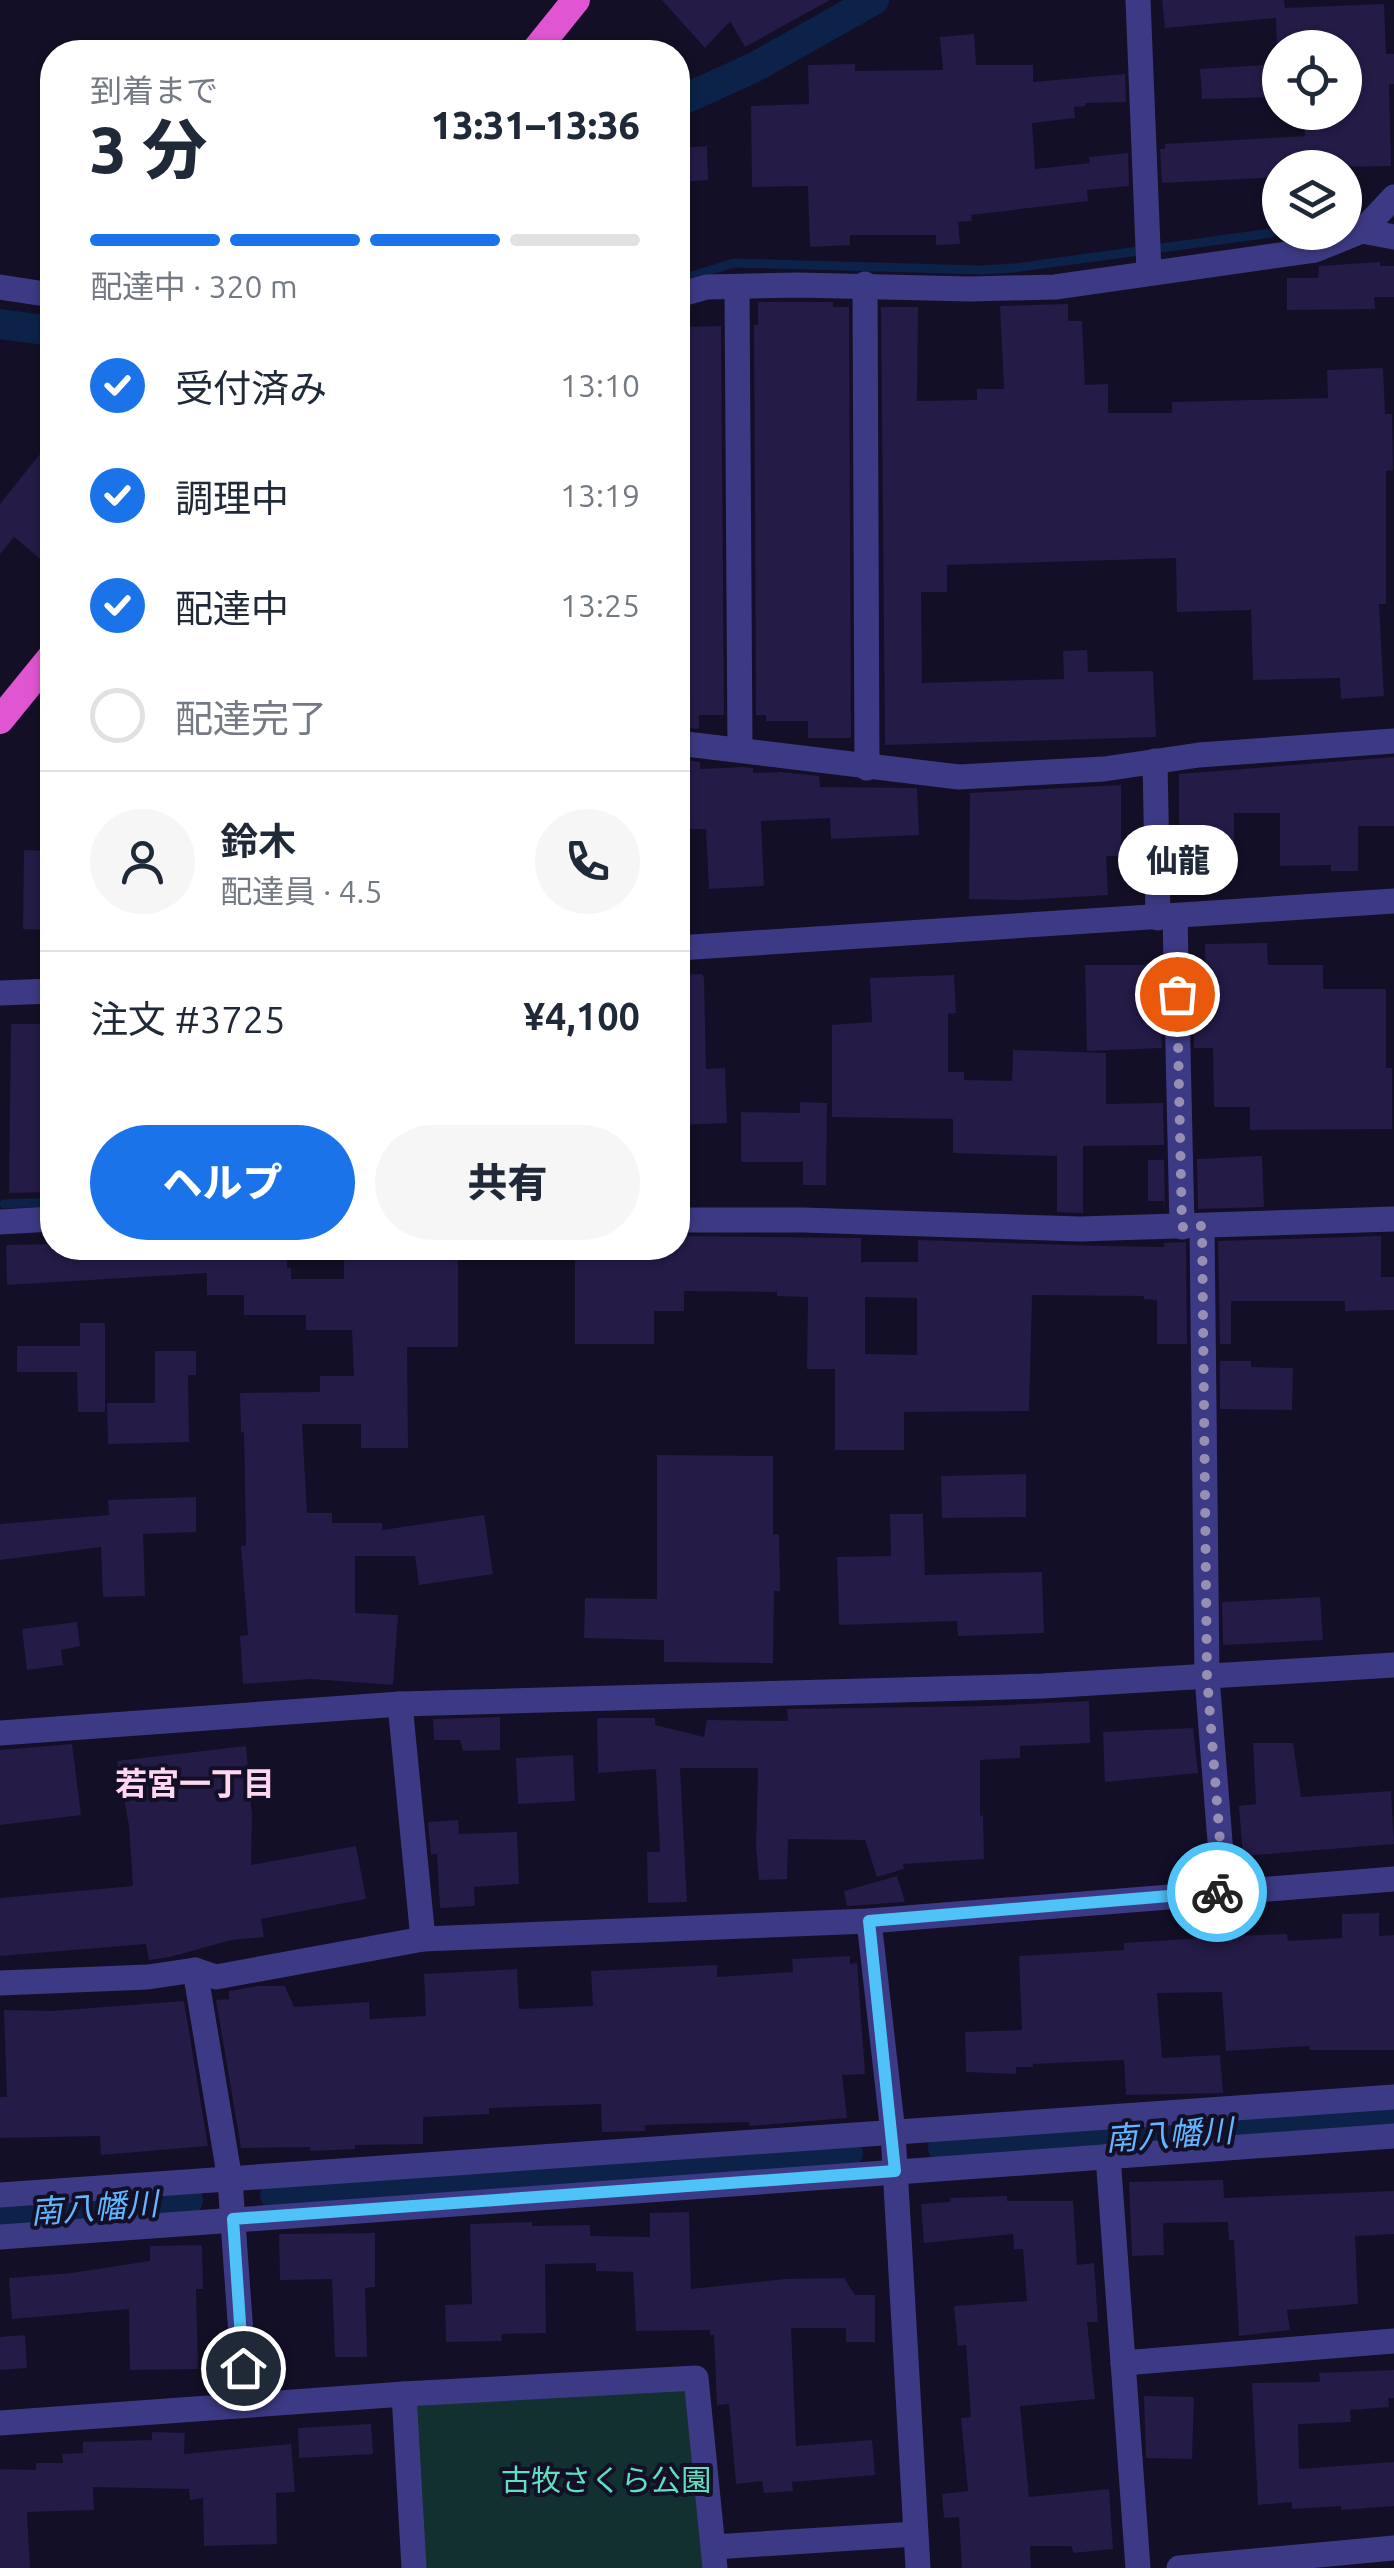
<!DOCTYPE html>
<html lang="ja">
<meta charset="utf-8">
<style>
body{margin:0;font-family:Ubuntu,"Noto Sans JP",sans-serif;background:#f6f6f7;color:#1f2937;height:100vh;display:flex;flex-direction:column;font-size:38px;white-space:nowrap}
*{box-sizing:border-box;margin:0}
p{font-size:32px;color:#747a83}
.icon{flex:none;width:55px;height:55px;fill:none;stroke:currentColor;stroke-width:2;stroke-linecap:round;stroke-linejoin:round}
.map{position:relative;flex:1;overflow:hidden}
.side{position:absolute;left:40px;top:40px;width:650px;height:1220px;display:flex;flex-direction:column;background:#fff;border-radius:40px;box-shadow:0 2px 8px #0004}
.side>*{flex:none}
.controls{position:absolute;left:1262px;top:30px;display:grid;gap:20px}
.controls a{display:grid;place-items:center;width:100px;height:100px;border-radius:50%;background:#fff;box-shadow:0 2px 8px #0004;font-size:50px}
.pin{position:absolute;display:grid;place-items:center;width:85px;height:85px;color:#fff;margin:-42px;border:5px solid #fff;border-radius:50%;box-shadow:0 2px 10px #0007}
.courier{position:absolute;display:grid;place-items:center;width:100px;height:100px;margin:-50px;border:8px solid #4fc3f7;border-radius:50%;background:#fff;color:#222;box-shadow:0 2px 12px #0007}
.bubble{position:absolute;height:70px;border-radius:35px;background:#fff;box-shadow:0 2px 8px #0004;font-size:32px;font-weight:800;line-height:70px;text-align:center}
.head em{font-style:normal;font-weight:800}
.head div{display:flex;flex-direction:column-reverse}
.head{display:flex;align-items:center;justify-content:space-between;height:170px;padding:0 50px}
h1{font-size:65px;font-weight:800;line-height:75px}
.bar{display:grid;grid-template-columns:repeat(4,1fr);gap:15px 10px;align-content:center;height:120px;padding:0 50px}
.bar i{height:12px;border-radius:8px;background:#e0e1e3}
.bar .current{background:#1a73e8}
.bar p{grid-column:span 4}
.line{display:flex;align-items:center;gap:25px;padding:0 50px;border-top:2px solid #e0e1e3}
.line div{flex:1}
.round{display:grid;place-items:center;flex:none;width:105px;height:105px;border-radius:52px;background:#f6f6f7}
ol{padding:0 50px;list-style:none}
li{display:flex;align-items:center;gap:30px;height:110px}
li p{margin-inline-start:auto}
li .icon{padding:10px;border-radius:50%;background:#1a73e8;color:#fff;stroke-width:4}
li:last-child{color:#747a83}
li i{width:55px;height:55px;border:5px solid #e0e1e3;border-radius:50%}
.primary-button{display:flex;gap:20px;margin-top:auto;padding:20px 50px}
.primary-button a{flex:1;height:115px;border-radius:60px;background:#1a73e8;color:#fff;font-size:40px;font-weight:800;line-height:115px;text-align:center}
.primary-button a+a{background:#f6f6f7;color:#1f2937}
.map>svg:first-child{display:block}
.green{fill:#12302f}
.lines{fill:none;stroke-linecap:round;stroke-linejoin:round}
.stream{stroke:#0c2248;stroke-width:9}
.canal{stroke:#0c2248;stroke-width:30}
.building{fill:#241b47;fill-rule:evenodd}
.minor{stroke:#3d3a85;stroke-width:25}
.tertiary{stroke:#3d3a85;stroke-width:25}
.trunk{stroke:#e055d1;stroke-width:28}
.done{stroke:#948fb3;stroke-width:10;stroke-dasharray:0 18}
.route{stroke:#4fc3f7;stroke-width:12}
.labels{text-anchor:middle;dominant-baseline:central;stroke-width:8;stroke-linejoin:round;paint-order:stroke}
.park-label{font-size:30px;fill:#5fe0c0;stroke:#130f26}
.neighbourhood-label{font-size:32px;font-weight:bold;fill:#ffd6f0;stroke:#130f26}
.water-label{font-size:32px;font-style:italic;fill:#62b6ff;stroke:#130f26}
</style>
<div class="map">
<svg width="1394" height="2568" viewBox="0 0 1394 2568">
<rect width="100%" height="100%" fill="#130f26"/>
<path class="green" d="M 696,2378 L 711,2568 L 415,2568 L 404,2394 Z"/>
<g class="lines">
<g class="stream">
<path d="M 678,280 L 734,263 L 982,270 L 1014,268 L 1271,233"/>
<path d="M 4,1204 L 52,1202"/>
</g>
<g class="canal">
<path d="M 678,102 L 755,67 L 874,0"/>
<path d="M 0,324 L 52,331"/>
<path d="M 943,2148 L 1394,2119"/>
<path d="M 275,2195 L 848,2153"/>
<path d="M 0,2214 L 188,2200"/>
</g>
</g>
<g class="building">
<path d="M 662,0 L 830,0 L 745,47 L 730,21 L 705,48 Z"/>
<path d="M 1162,0 L 1284,0 L 1285,8 L 1384,4 L 1386,54 L 1394,54 L 1394,84 L 1389,84 L 1391,166 L 1280,168 L 1280,177 L 1162,183 L 1160,149 L 1165,149 L 1165,144 L 1305,136 L 1304,112 L 1345,112 L 1345,48 L 1277,48 L 1276,18 L 1165,28 Z"/>
<path d="M 974,34 L 976,65 L 1033,65 L 1033,82 L 1125,74 L 1126,102 L 1085,103 L 1085,106 L 1074,107 L 1075,118 L 1032,123 L 1035,169 L 1090,163 L 1089,157 L 1128,153 L 1129,186 L 1087,190 L 1088,201 L 971,215 L 972,221 L 958,222 L 960,244 L 936,245 L 936,235 L 850,235 L 850,245 L 810,247 L 808,186 L 752,187 L 751,106 L 809,104 L 808,65 L 855,64 L 855,71 L 943,70 L 940,37 Z"/>
<path d="M 1280,64 L 1280,97 L 1202,99 L 1200,69 Z"/>
<path d="M 707,146 L 708,180 L 678,182 L 678,148 Z"/>
<path d="M 1380,262 L 1380,266 L 1394,266 L 1394,297 L 1374,297 L 1375,309 L 1287,310 L 1287,278 L 1318,278 L 1319,266 Z"/>
<path d="M 758,302 L 833,302 L 833,307 L 849,307 L 851,738 L 808,738 L 808,721 L 766,721 L 766,715 L 756,715 L 754,325 L 758,325 Z"/>
<path d="M 1068,304 L 1068,321 L 1082,321 L 1085,385 L 1108,384 L 1108,413 L 1172,413 L 1172,402 L 1328,398 L 1327,370 L 1383,368 L 1385,414 L 1392,414 L 1393,470 L 1386,471 L 1386,604 L 1379,604 L 1384,696 L 1341,699 L 1340,678 L 1253,680 L 1251,610 L 1177,612 L 1176,558 L 947,565 L 947,592 L 921,592 L 922,683 L 1064,679 L 1063,651 L 1087,650 L 1088,672 L 1153,671 L 1156,737 L 885,745 L 881,307 L 918,307 L 917,401 L 977,400 L 977,389 L 1004,389 L 1000,306 Z"/>
<path d="M 721,326 L 724,715 L 699,715 L 699,729 L 678,727 L 680,327 Z"/>
<path d="M 52,439 L 52,569 L 14,537 L 0,554 L 0,504 Z"/>
<path d="M 1394,757 L 1394,826 L 1358,826 L 1358,871 L 1331,871 L 1331,865 L 1280,866 L 1280,813 L 1234,813 L 1234,870 L 1179,870 L 1179,774 Z"/>
<path d="M 678,759 L 700,762 L 700,769 L 743,767 L 753,768 L 753,773 L 781,772 L 819,776 L 820,787 L 917,788 L 919,835 L 831,839 L 830,818 L 761,821 L 764,886 L 709,889 L 706,829 L 678,829 Z"/>
<path d="M 1121,785 L 1121,856 L 1106,856 L 1108,895 L 1022,900 L 969,899 L 970,793 Z"/>
<path d="M 24,850 L 52,851 L 52,930 L 23,929 Z"/>
<path d="M 1267,943 L 1268,965 L 1323,965 L 1323,989 L 1386,989 L 1386,1068 L 1392,1068 L 1392,1129 L 1250,1130 L 1250,1107 L 1214,1107 L 1213,1048 L 1194,1048 L 1193,1002 L 1206,1002 L 1205,944 Z"/>
<path d="M 1085,965 L 1147,965 L 1147,1013 L 1161,1012 L 1162,1048 L 1087,1051 Z"/>
<path d="M 702,974 L 704,978 L 706,1069 L 725,1068 L 727,1123 L 678,1125 L 678,975 Z"/>
<path d="M 954,975 L 956,1013 L 948,1014 L 948,1072 L 964,1072 L 964,1080 L 1012,1081 L 1013,1050 L 1106,1053 L 1106,1104 L 1163,1103 L 1164,1145 L 1083,1146 L 1083,1213 L 1057,1212 L 1057,1156 L 953,1153 L 953,1119 L 832,1117 L 832,1025 L 872,1022 L 870,978 Z"/>
<path d="M 11,1024 L 49,1024 L 52,1192 L 9,1193 Z"/>
<path d="M 800,1102 L 827,1103 L 826,1185 L 803,1185 L 803,1162 L 741,1162 L 741,1112 L 800,1113 Z"/>
<path d="M 1262,1156 L 1264,1207 L 1198,1209 L 1197,1159 Z"/>
<path d="M 1148,1160 L 1164,1160 L 1165,1210 L 1164,1201 L 1148,1201 Z"/>
<path d="M 678,1236 L 861,1238 L 861,1262 L 918,1262 L 918,1240 L 1104,1246 L 1164,1247 L 1164,1243 L 1186,1242 L 1187,1344 L 1157,1344 L 1157,1300 L 1144,1299 L 1144,1296 L 1032,1295 L 1029,1411 L 904,1412 L 904,1450 L 835,1450 L 835,1369 L 807,1369 L 808,1297 L 777,1296 L 777,1292 L 684,1291 L 684,1311 L 654,1311 L 654,1344 L 575,1344 L 575,1248 L 678,1248 ZM 865,1297 L 917,1298 L 917,1355 L 865,1354 Z"/>
<path d="M 1381,1236 L 1381,1277 L 1394,1277 L 1394,1310 L 1345,1311 L 1345,1301 L 1231,1301 L 1231,1344 L 1220,1344 L 1218,1241 Z"/>
<path d="M 52,1244 L 52,1248 L 287,1248 L 287,1268 L 291,1268 L 291,1279 L 344,1279 L 344,1251 L 458,1248 L 458,1347 L 407,1347 L 408,1448 L 361,1448 L 361,1424 L 302,1424 L 307,1513 L 332,1513 L 332,1523 L 382,1523 L 382,1530 L 484,1515 L 493,1574 L 419,1585 L 415,1556 L 355,1556 L 355,1613 L 398,1615 L 393,1685 L 311,1679 L 243,1684 L 240,1636 L 248,1635 L 241,1546 L 246,1545 L 244,1432 L 241,1433 L 240,1393 L 320,1392 L 320,1376 L 354,1376 L 352,1330 L 306,1330 L 306,1315 L 244,1315 L 244,1295 L 207,1295 L 207,1273 L 7,1285 L 6,1245 Z"/>
<path d="M 80,1323 L 105,1323 L 105,1412 L 78,1412 L 77,1372 L 17,1372 L 17,1346 L 80,1346 Z"/>
<path d="M 155,1351 L 196,1351 L 196,1375 L 188,1375 L 189,1442 L 108,1444 L 107,1403 L 155,1403 Z"/>
<path d="M 1220,1361 L 1251,1361 L 1251,1367 L 1293,1368 L 1292,1410 L 1220,1409 Z"/>
<path d="M 657,1455 L 773,1456 L 773,1534 L 779,1534 L 780,1591 L 774,1591 L 773,1663 L 664,1662 L 664,1640 L 584,1638 L 585,1598 L 657,1599 Z"/>
<path d="M 1026,1474 L 1026,1517 L 942,1518 L 941,1476 Z"/>
<path d="M 196,1497 L 196,1532 L 143,1534 L 145,1596 L 103,1597 L 101,1547 L 0,1560 L 0,1524 L 109,1515 L 108,1500 Z"/>
<path d="M 890,1514 L 923,1514 L 925,1575 L 1042,1572 L 1044,1633 L 958,1636 L 957,1621 L 839,1625 L 837,1557 L 891,1556 Z"/>
<path d="M 1320,1597 L 1323,1640 L 1223,1645 L 1222,1602 Z"/>
<path d="M 77,1622 L 80,1646 L 61,1650 L 63,1665 L 27,1670 L 22,1629 Z"/>
<path d="M 1089,1701 L 1090,1743 L 1020,1746 L 1020,1758 L 980,1760 L 980,1816 L 983,1815 L 984,1859 L 903,1864 L 904,1869 L 877,1877 L 865,1840 L 788,1839 L 787,1879 L 759,1880 L 756,1848 L 758,1768 L 680,1768 L 687,1902 L 648,1903 L 647,1852 L 660,1852 L 656,1769 L 598,1773 L 597,1718 L 655,1718 L 655,1725 L 704,1737 L 707,1720 L 788,1721 L 787,1709 L 985,1706 Z"/>
<path d="M 500,1717 L 500,1750 L 463,1751 L 460,1740 L 434,1740 L 433,1719 Z"/>
<path d="M 1193,1728 L 1198,1773 L 1105,1782 L 1103,1732 Z"/>
<path d="M 1253,1743 L 1293,1743 L 1301,1797 L 1391,1791 L 1394,1844 L 1243,1856 L 1239,1806 L 1256,1804 Z"/>
<path d="M 72,1744 L 81,1815 L 0,1825 L 0,1750 Z"/>
<path d="M 246,1746 L 252,1816 L 251,1865 L 356,1846 L 366,1899 L 261,1919 L 264,1937 L 231,1940 L 170,1957 L 149,1960 L 146,1944 L 0,1956 L 0,1898 L 133,1886 L 129,1826 L 117,1761 Z"/>
<path d="M 573,1755 L 575,1801 L 518,1804 L 516,1758 Z"/>
<path d="M 458,1820 L 459,1834 L 517,1832 L 519,1884 L 474,1887 L 475,1906 L 440,1908 L 437,1854 L 431,1854 L 428,1822 Z"/>
<path d="M 897,1876 L 905,1902 L 847,1906 L 844,1891 Z"/>
<path d="M 1379,1913 L 1379,1936 L 1394,1935 L 1394,2050 L 1309,2050 L 1309,2046 L 1226,2051 L 1222,1992 L 1157,1993 L 1162,2058 L 1220,2055 L 1223,2093 L 1126,2095 L 1124,2060 L 1033,2064 L 1033,2067 L 1016,2067 L 1016,2074 L 966,2072 L 965,2032 L 1022,2030 L 1019,1956 L 1124,1950 L 1124,1943 L 1237,1936 L 1287,1934 L 1288,1941 L 1342,1938 L 1342,1914 Z"/>
<path d="M 850,1956 L 850,1964 L 857,1963 L 865,2074 L 842,2075 L 847,2118 L 750,2126 L 749,2122 L 645,2125 L 645,2131 L 602,2132 L 601,2104 L 489,2108 L 489,2114 L 423,2117 L 423,2144 L 355,2145 L 355,2149 L 310,2151 L 310,2147 L 241,2148 L 216,2000 L 229,1999 L 229,1991 L 258,1986 L 285,1986 L 294,2007 L 369,2002 L 370,2019 L 426,2016 L 424,1974 L 517,1969 L 519,2009 L 593,2006 L 591,1971 L 717,1965 L 717,1977 L 793,1972 L 792,1959 Z"/>
<path d="M 184,2001 L 208,2146 L 101,2155 L 100,2136 L 0,2138 L 0,2097 L 7,2097 L 4,2010 L 52,2011 Z"/>
<path d="M 1223,2180 L 1224,2198 L 1394,2191 L 1394,2234 L 1355,2236 L 1358,2304 L 1287,2310 L 1290,2330 L 1239,2336 L 1234,2240 L 1229,2240 L 1228,2222 L 1163,2223 L 1164,2255 L 1132,2256 L 1129,2182 Z"/>
<path d="M 1007,2196 L 1007,2201 L 1073,2201 L 1077,2265 L 1094,2263 L 1098,2322 L 1087,2322 L 1095,2399 L 1020,2406 L 1029,2497 L 1109,2489 L 1113,2549 L 1074,2553 L 1071,2546 L 1030,2546 L 1031,2568 L 962,2568 L 959,2517 L 944,2518 L 942,2494 L 968,2491 L 961,2418 L 971,2417 L 966,2345 L 958,2346 L 954,2306 L 1027,2301 L 1023,2249 L 1014,2249 L 1013,2234 L 924,2243 L 921,2204 L 950,2202 L 950,2198 Z"/>
<path d="M 689,2212 L 691,2289 L 785,2279 L 844,2278 L 855,2295 L 875,2295 L 875,2342 L 846,2342 L 846,2328 L 791,2328 L 796,2446 L 872,2440 L 875,2475 L 792,2482 L 793,2491 L 764,2493 L 762,2481 L 736,2484 L 729,2404 L 717,2405 L 714,2335 L 710,2335 L 710,2330 L 636,2331 L 633,2272 L 596,2271 L 596,2263 L 545,2264 L 546,2333 L 501,2334 L 502,2341 L 446,2342 L 445,2305 L 472,2304 L 470,2224 L 532,2222 L 532,2226 L 590,2225 L 590,2236 L 650,2237 L 650,2213 Z"/>
<path d="M 375,2233 L 375,2287 L 365,2288 L 367,2357 L 335,2357 L 332,2279 L 280,2280 L 279,2234 Z"/>
<path d="M 202,2245 L 203,2289 L 196,2289 L 198,2369 L 130,2370 L 129,2309 L 12,2319 L 9,2278 L 71,2273 L 150,2261 L 150,2246 Z"/>
<path d="M 25,2335 L 27,2368 L 0,2370 L 0,2337 Z"/>
<path d="M 1394,2370 L 1394,2398 L 1388,2398 L 1389,2407 L 1350,2410 L 1351,2422 L 1298,2424 L 1299,2469 L 1394,2462 L 1394,2506 L 1341,2510 L 1341,2506 L 1292,2509 L 1292,2502 L 1258,2505 L 1252,2383 L 1320,2382 L 1319,2373 Z"/>
<path d="M 1144,2396 L 1194,2397 L 1192,2459 L 1146,2458 Z"/>
<path d="M 371,2424 L 373,2454 L 299,2458 L 298,2428 Z"/>
<path d="M 152,2432 L 185,2433 L 184,2454 L 291,2444 L 295,2492 L 276,2493 L 277,2544 L 204,2546 L 203,2498 L 190,2500 L 189,2489 L 93,2487 L 94,2510 L 27,2512 L 30,2568 L 0,2568 L 0,2469 L 36,2470 L 36,2463 L 63,2463 L 62,2454 L 83,2453 L 83,2442 L 152,2440 Z"/>
</g>
<g class="lines">
<g class="minor">
<path d="M 1138,0 L 1149,272"/>
<path d="M 1362,231 L 1394,237"/>
<path d="M 865,284 L 867,768"/>
<path d="M 737,288 L 740,749"/>
<path d="M 678,295 L 707,287 L 798,285 L 970,289 L 1055,287 L 1315,250 L 1362,231 L 1394,197"/>
<path d="M 678,743 L 959,777 L 1104,769 L 1199,755 L 1394,741"/>
<path d="M 1155,761 L 1158,918"/>
<path d="M 1175,916 L 1182,1227"/>
<path d="M 678,1220 L 803,1220 L 1080,1229 L 1394,1219"/>
<path d="M 0,1222 L 52,1219"/>
<path d="M 1202,1226 L 1207,1677 L 1224,1892"/>
<path d="M 400,1704 L 423,1939"/>
<path d="M 0,1733 L 400,1704 L 1043,1686 L 1394,1665"/>
<path d="M 869,1921 L 893,2133 L 918,2568"/>
<path d="M 195,1970 L 230,2180 L 246,2405"/>
<path d="M 0,1983 L 148,1977 L 195,1970 L 216,1977 L 423,1939 L 869,1921 L 1394,1879"/>
<path d="M 1108,2156 L 1138,2568"/>
<path d="M 0,2195 L 1394,2097"/>
<path d="M 0,2237 L 1394,2136"/>
<path d="M 1123,2363 L 1394,2341"/>
<path d="M 404,2394 L 414,2568"/>
<path d="M 0,2423 L 404,2394 L 696,2378 L 715,2568"/>
<path d="M 714,2547 L 915,2534"/>
<path d="M 1179,2568 L 1394,2548"/>
</g>
<g class="tertiary">
<path d="M 0,287 L 52,295"/>
<path d="M 678,948 L 1394,901"/>
<path d="M 0,993 L 52,991"/>
</g>
<g class="trunk">
<path d="M 534,52 L 576,0"/>
<path d="M 0,720 L 52,656"/>
</g>
</g>
<g class="lines">
<path class="done" d="M 1177,994 L 1182,1227 L 1202,1226 L 1207,1677 L 1224,1892 L 1217,1892"/>
<path class="route" d="M 243,2368 L 233,2219 L 895,2171 L 869,1921 L 1217,1892"/>
</g>
<g class="labels">
<g class="park-label">
<text x="606" y="2480">古牧さくら公園</text>
</g>
<g class="neighbourhood-label">
<text x="195" y="1783">若宮一丁目</text>
</g>
<g class="water-label">
<text transform="translate(1169 2134) rotate(-4)">南八幡川</text>
<text transform="translate(94 2207) rotate(-4)">南八幡川</text>
</g>
</g>
</svg>
<div class="controls">
<a><svg class="icon" aria-label="locate" viewBox="0 0 24 24"><circle cx="12" cy="12" r="6"/><path d="M12 2v4M12 18v4M2 12h4M18 12h4"/></svg></a>
<a><svg class="icon" aria-label="layers" viewBox="0 0 24 24"><path d="M12 4l9 5-9 5-9-5zM3 14l9 5 9-5"/></svg></a>
</div>
<div class="pin" style="left:1177px;top:994px;background:#ea580c"><svg class="icon" aria-label="bag" viewBox="0 0 24 24"><path d="M5 8h14l-1 12H6zM9 8a3 3 0 0 1 6 0"/></svg></div>
<div class="pin" style="left:243px;top:2368px;background:#1f2937"><svg class="icon" aria-label="home" viewBox="0 0 24 24"><path d="M3 11l9-7 9 7M6 9v11h12V9"/></svg></div>
<div class="courier" style="left:1217px;top:1892px"><svg class="icon" aria-label="bike" viewBox="0 0 24 24"><circle cx="6" cy="16" r="4"/><circle cx="18" cy="16" r="4"/><path d="M6 16l4-8h5l3 8M10 8l3 8H6M13 5h3"/></svg></div>
<div class="bubble" style="left:1118px;top:825px;width:120px">仙龍</div>
<section class="side">
<div class="head"><div><h1>3 分</h1><p>到着まで</p></div><em>13:31–13:36</em></div>
<div class="bar"><i class="current"></i><i class="current"></i><i class="current"></i><i></i><p>配達中 · 320 m</p></div>
<ol>
<li><svg class="icon" aria-label="check" viewBox="0 0 24 24"><path d="M5 12l5 5 9-10"/></svg>受付済み<p>13:10</p></li>
<li><svg class="icon" aria-label="check" viewBox="0 0 24 24"><path d="M5 12l5 5 9-10"/></svg>調理中<p>13:19</p></li>
<li><svg class="icon" aria-label="check" viewBox="0 0 24 24"><path d="M5 12l5 5 9-10"/></svg>配達中<p>13:25</p></li>
<li><i></i>配達完了</li>
</ol>
<div class="line" style="height:180px"><a class="round"><svg class="icon" aria-label="person" viewBox="0 0 24 24"><circle cx="12" cy="8" r="4"/><path d="M4 21q1-7 8-7t8 7"/></svg></a><div><b>鈴木</b><p>配達員 · 4.5</p></div><a class="round"><svg class="icon" aria-label="phone" viewBox="0 0 24 24"><path d="M5 4h4l2 5-3 2q2 4 5 5l2-3 5 2v4C11 20 4 13 5 4z"/></svg></a></div>
<div class="line" style="height:130px"><div>注文 #3725</div><b>¥4,100</b></div>
<div class="primary-button"><a>ヘルプ</a><a>共有</a></div>
</section>
</div>
